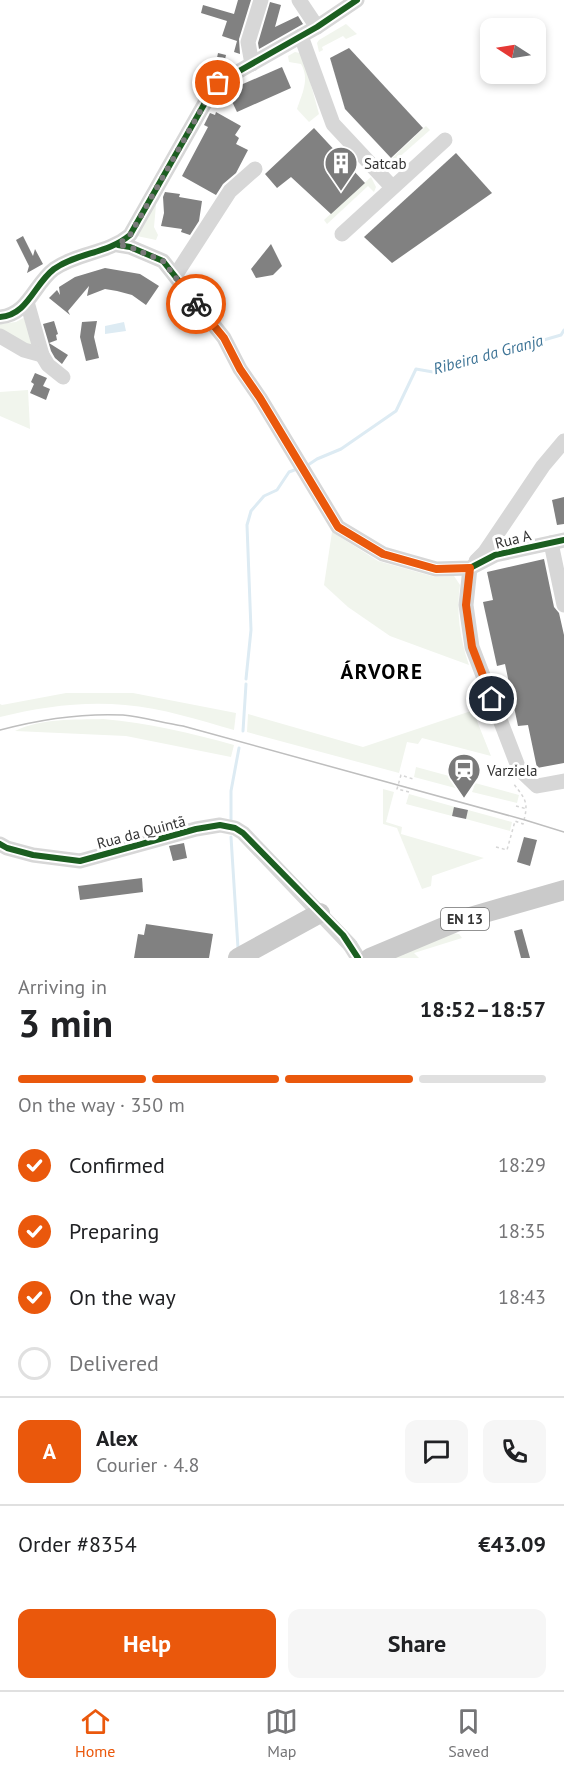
<!DOCTYPE html>
<meta charset="utf-8">
<style>
body{margin:0;font-family:"PT Sans",sans-serif;background:#f6f6f6;color:#202124;height:100vh;display:flex;flex-direction:column;font-size:22px;white-space:nowrap}
*{box-sizing:border-box;margin:0}
p{font-size:20px;color:#757577}
.icon{flex:none;width:33px;height:33px;fill:none;stroke:currentColor;stroke-width:2;stroke-linecap:round;stroke-linejoin:round}
.map{position:relative;height:958px;overflow:hidden}
.details{display:flex;flex-direction:column;background:#fff;flex:1}
.details>*{flex:none}
.needle{width:39px;rotate:282deg}
.buttons{position:absolute;left:480px;top:18px;display:grid;gap:12px}
.buttons a{display:grid;place-items:center;width:66px;height:66px;border-radius:12px;background:#fff;box-shadow:0 3px 9px #0003;font-size:30px}
.pin{position:absolute;display:grid;place-items:center;width:51px;height:51px;color:#fff;margin:-26px;border:3px solid #fff;border-radius:50%;box-shadow:0 2px 6px #0007}
.courier{position:absolute;display:grid;place-items:center;width:60px;height:60px;margin:-30px;border:4px solid #ea580c;border-radius:50%;background:#fff;color:#222;box-shadow:0 2px 8px #0007}
.head em{font-style:normal;font-weight:600}
.head div{display:flex;flex-direction:column-reverse}
.head{display:flex;align-items:center;justify-content:space-between;height:102px;padding:0 18px}
h1{font-size:39px;font-weight:600;line-height:45px}
.bar{display:grid;grid-template-columns:repeat(4,1fr);gap:9px 6px;align-content:center;height:72px;padding:0 18px}
.bar i{height:8px;border-radius:4px;background:#e0e0e0}
.bar .on{background:#ea580c}
.bar p{grid-column:span 4}
.line{display:flex;align-items:center;gap:15px;padding:0 18px;border-top:2px solid #e0e0e0}
.line div{flex:1}
.round{display:grid;place-items:center;flex:none;width:63px;height:63px;border-radius:12px;background:#f6f6f6}
ol{padding:0 18px;list-style:none}
li{display:flex;align-items:center;gap:18px;height:66px}
li p{margin-inline-start:auto}
li .icon{padding:6px;border-radius:50%;background:#ea580c;color:#fff;stroke-width:4}
li:last-child{color:#757577}
li i{width:33px;height:33px;border:3px solid #e0e0e0;border-radius:50%}
.action{display:flex;gap:12px;margin-top:auto;padding:12px 18px}
.action a{flex:1;height:69px;border-radius:12px;background:#ea580c;color:#fff;font-size:24px;font-weight:600;line-height:69px;text-align:center}
.action a+a{background:#f6f6f6;color:#202124}
.dock{display:flex;justify-content:space-around;align-items:center;height:84px;border-top:2px solid #e0e0e0;background:#fff;font-size:16px;color:#757577}
.dock a{display:grid;justify-items:center;gap:3px}
.dock .on{color:#ea580c}
.map>svg:first-child{display:block}
.green{fill:#f1f5ed}
.water{fill:#ddebf3}
.lines{fill:none;stroke-linecap:round;stroke-linejoin:round}
.stream{stroke:#ddebf3;stroke-width:3}
.building{fill:#818181}
.minor-tunnel{stroke:#d6d6d6;stroke-width:15;stroke-dasharray:15 8;stroke-linecap:butt}
.path{stroke:#d6d6d6;stroke-width:1.5;stroke-dasharray:3 3;stroke-linecap:butt}
.minor{stroke:#d7d7d7;stroke-width:15}
.major{stroke:#cacaca;stroke-width:20}
.tram{stroke:#bebebe;stroke-width:1.5}
.cycleway-casing{stroke:#fff;stroke-width:10}
.cycleway{stroke:#1b5e20;stroke-width:6}
.done{stroke:#7a7a7a;stroke-width:6;stroke-dasharray:0 10.8}
.route{stroke:#ea580c;stroke-width:8}
.labels{text-anchor:middle;dominant-baseline:central;stroke-width:6;stroke-linejoin:round;paint-order:stroke}
.shield{fill:#fff;stroke:#707070;stroke-width:1.5}
.shield-label{font-size:14px;font-weight:bold;fill:#333}
.poi-label{font-size:15px;fill:#333;stroke:#fff;text-anchor:start}
.street-label{font-size:15px;fill:#333;stroke:#fff}
.water-label{font-size:16px;font-style:italic;fill:#3f7597;stroke:#fff}
.district-label{font-size:21px;font-weight:bold;letter-spacing:1.5px;fill:#000;stroke:#fff}
</style>
<div class="map">
<svg width="564" height="958" viewBox="0 0 564 958">
<rect width="100%" height="100%" fill="#fff"/>
<g class="green">
<path d="M 346,24 L 357,34 L 346,39 L 343,36 L 322,47 L 323,50 L 319,52 L 317,43 L 319,40 Z"/>
<path d="M 295,52 L 300,53 L 305,63 L 319,114 L 309,122 L 297,109 C 302,94 310,79 301,64 L 289,62 L 288,56 Z"/>
<path d="M 426,126 L 430,130 L 396,160 L 402,166 L 397,170 L 388,169 L 385,165 Z"/>
<path d="M 371,177 L 376,187 L 374,192 L 368,186 L 327,224 L 324,220 Z"/>
<path d="M 151,204 L 156,205 L 154,227 L 158,235 L 156,240 L 137,236 Z"/>
<path d="M 25,317 L 33,343 L 31,346 L 0,331 L 0,324 L 16,322 Z"/>
<path d="M 28,390 L 30,429 L 0,416 L 0,392 Z"/>
<path d="M 332,532 L 378,561 L 435,577 L 454,576 L 460,585 C 456,612 460,639 469,665 L 390,636 L 348,607 L 324,585 Z"/>
<path d="M 66,693 L 133,693 L 236,713 L 234,730 C 199,720 162,708 125,705 C 83,701 41,707 0,717 L 0,704 L 2,705 Z"/>
<path d="M 489,705 L 492,710 L 475,716 L 491,756 L 422,738 L 418,744 L 407,742 L 399,773 L 247,732 L 248,714 L 363,747 Z"/>
<path d="M 103,719 C 148,723 191,733 234,745 L 231,757 L 126,736 L 15,731 C 41,718 75,720 103,719 Z"/>
<path d="M 416,767 L 519,795 L 517,803 L 472,792 L 474,787 L 461,783 L 459,789 L 414,777 Z"/>
<path d="M 383,789 L 394,792 L 386,822 L 402,827 L 401,834 L 484,858 L 432,876 L 431,886 L 422,889 L 397,828 L 383,824 Z"/>
<path d="M 409,794 L 455,807 L 452,816 L 406,804 Z"/>
<path d="M 468,810 L 512,822 L 510,831 L 466,819 Z"/>
<path d="M 452,933 L 459,934 L 462,938 L 414,953 L 419,958 L 386,958 Z"/>
</g>
<path class="water" d="M 124,322 L 126,331 L 105,334 L 105,326 Z"/>
<g class="lines">
<g class="stream">
<path d="M 308,465 L 317,459 L 341,449 L 396,411 L 416,369 L 433,372 L 561,335 L 564,330"/>
<path d="M 246,679 L 251,630 L 247,525 L 251,511 L 264,496 L 277,490 L 289,472 L 297,469"/>
<path d="M 243,731 L 246,684"/>
<path d="M 231,822 L 231,791 L 239,748"/>
<path d="M 231,837 L 238,948"/>
</g>
</g>
<g class="building">
<path d="M 238,0 L 251,0 L 239,39 L 240,54 L 234,52 L 237,41 L 222,36 L 227,21 L 201,13 L 203,5 L 234,14 Z"/>
<path d="M 270,2 L 281,5 L 275,27 L 298,16 L 303,24 L 259,49 L 258,43 Z"/>
<path d="M 349,48 L 423,128 L 391,158 L 345,109 L 330,58 Z"/>
<path d="M 218,53 L 226,55 L 223,69 L 215,67 Z"/>
<path d="M 282,67 L 291,88 L 237,112 L 227,91 Z"/>
<path d="M 216,112 L 241,126 L 235,135 L 239,138 L 236,144 L 248,150 L 236,173 L 223,184 L 216,195 L 182,176 L 208,127 L 204,125 L 210,113 L 215,115 Z"/>
<path d="M 314,128 L 365,183 L 331,214 L 291,177 L 277,188 L 265,174 Z"/>
<path d="M 456,153 L 492,193 L 392,263 L 364,237 Z"/>
<path d="M 165,192 L 180,194 L 179,197 L 202,201 L 199,221 L 190,235 L 181,232 L 182,229 L 161,226 L 164,213 L 163,197 Z"/>
<path d="M 23,236 L 33,256 L 35,249 L 43,264 L 27,273 L 29,266 L 16,240 Z"/>
<path d="M 271,244 L 282,266 L 273,275 L 256,278 L 251,269 Z"/>
<path d="M 105,268 L 140,274 L 159,286 L 146,305 L 132,295 L 117,291 L 105,289 L 87,296 L 89,286 L 68,311 L 70,315 L 49,298 L 57,290 L 60,295 L 59,287 L 75,277 Z"/>
<path d="M 54,321 L 58,334 L 56,335 L 57,340 L 49,343 L 68,355 L 62,364 L 55,358 L 51,351 L 43,324 Z"/>
<path d="M 97,321 L 94,337 L 99,358 L 86,361 L 80,337 L 82,322 Z"/>
<path d="M 35,373 L 47,378 L 43,386 L 50,389 L 46,400 L 30,393 L 34,384 L 31,382 Z"/>
<path d="M 564,497 L 564,524 L 557,525 L 552,500 Z"/>
<path d="M 544,559 L 554,607 L 559,613 L 564,635 L 564,763 L 537,768 L 528,725 L 518,726 L 505,664 L 497,666 L 483,602 L 493,600 L 487,572 Z"/>
<path d="M 454,807 L 468,810 L 466,819 L 452,816 Z"/>
<path d="M 524,837 L 537,840 L 530,866 L 517,862 Z"/>
<path d="M 184,843 L 187,858 L 173,861 L 169,846 Z"/>
<path d="M 142,878 L 143,892 L 80,900 L 78,886 Z"/>
<path d="M 146,924 L 213,934 L 209,958 L 134,958 L 138,934 L 144,935 Z"/>
<path d="M 522,929 L 524,936 L 530,958 L 521,958 L 514,931 Z"/>
</g>
<g class="lines">
<path class="minor-tunnel" d="M 350,945 L 358,958"/>
<g class="path">
<path d="M 409,792 L 397,789 L 401,775 L 413,779"/>
<path d="M 516,806 L 527,809"/>
<path d="M 496,847 L 507,850 L 515,821 L 523,824 C 529,802 526,800 513,783"/>
</g>
<g class="minor">
<path d="M 299,0 L 317,27"/>
<path d="M 301,36 L 333,124 L 392,187"/>
<path d="M 252,64 L 248,42 L 261,0"/>
<path d="M 342,234 L 445,140"/>
<path d="M 118,245 L 130,247 L 163,261 L 224,338 L 240,369 L 260,398 L 338,527 L 383,554 L 436,569 L 470,568 L 495,555 L 564,540"/>
<path d="M 175,276 L 230,191 L 255,169"/>
<path d="M 27,302 L 42,355 L 48,365 L 63,377"/>
<path d="M 0,317 C 28,315 34,284 54,269 C 79,252 107,254 130,235 L 210,94 L 218,83 L 317,27 L 357,0"/>
<path d="M 0,336 L 24,350 L 42,355"/>
<path d="M 551,543 L 564,605"/>
<path d="M 476,561 L 485,552 L 543,466 L 564,441"/>
<path d="M 470,568 L 466,605 L 472,647 L 519,769 L 537,786 L 564,781"/>
<path d="M 0,844 L 7,848 L 33,855 L 80,861 L 196,829 L 220,825 L 235,828 L 243,833 L 350,945"/>
</g>
<g class="major">
<path d="M 238,958 L 320,913"/>
<path d="M 370,958 L 463,919 L 564,890"/>
</g>
<path class="tram" d="M 0,730 C 41,719 80,713 123,715 C 143,717 163,723 183,726 L 525,820 L 564,832"/>
<g class="cycleway-casing">
<g id="cycleway">
<path d="M 118,245 L 130,247 L 163,261 L 224,338 L 240,369 L 260,398 L 338,527 L 383,554 L 436,569 L 470,568 L 495,555 L 564,540"/>
<path d="M 0,317 C 28,315 34,284 54,269 C 79,252 107,254 130,235 L 210,94 L 218,83 L 317,27 L 357,0"/>
<path d="M 0,844 L 7,848 L 33,855 L 80,861 L 196,829 L 220,825 L 235,828 L 243,833 L 343,935 L 358,958"/>
</g>
</g>
<use href="#cycleway" class="cycleway"/>
</g>
<g class="lines">
<path class="done" d="M 196,304 L 163,261 L 130,247 L 118,245 L 130,235 L 210,94 L 218,83"/>
<path class="route" d="M 196,304 L 224,338 L 240,369 L 260,398 L 338,527 L 383,554 L 436,569 L 470,568 L 466,605 L 472,647 L 492,699"/>
</g>
<defs>
<g id="building-pin" transform="scale(1.725)"><path d="M0 17L-7.5 6A9.5 9.5 0 1 1 7.5 6Z" fill="#7a7a7a" stroke="#fff"/><path d="M-4-6H4V6H1V3H-1V6H-4ZM-2.5-4.3h1.7v1.8h-1.7ZM.8-4.3h1.7v1.8H.8ZM-2.5-1h1.7V.8h-1.7ZM.8-1h1.7V.8H.8Z" fill="#fff"/></g>
<g id="station-pin" transform="scale(1.725)"><path d="M0 17L-7.5 6A9.5 9.5 0 1 1 7.5 6Z" fill="#7a7a7a" stroke="#fff"/><path d="M-3-6H3Q5-6 5-4V2Q5 4 3 4L4.5 6H3L1.5 4h-3L-3 6H-4.5L-3 4Q-5 4-5 2V-4Q-5-6-3-6ZM-3.5-4v3h7v-3ZM-3.5 1v1.5H-2V1ZM2 1v1.5H3.5V1Z" fill="#fff"/></g>
</defs>
<g fill-rule="evenodd">
<use href="#building-pin" x="341" y="163"/>
<use href="#station-pin" x="464" y="770"/>
</g>
<g class="labels">
<rect class="shield" x="441" y="908" width="48" height="22" rx="4.5"/>
<g class="shield-label">
<text x="465" y="919">EN 13</text>
</g>
<g class="poi-label">
<text x="364" y="163">Satcab</text>
<text x="487" y="770">Varziela</text>
</g>
<g class="street-label">
<text transform="translate(513 539) rotate(-14)">Rua A</text>
<text transform="translate(141 832) rotate(-15)">Rua da Quintã</text>
</g>
<g class="water-label">
<text transform="translate(488 354) rotate(-15)">Ribeira da Granja</text>
</g>
<g class="district-label">
<text x="382" y="671">ÁRVORE</text>
</g>
</g>
</svg>
<div class="buttons">
<a><svg class="needle" viewBox="-14 -14 28 28"><path d="M0-13l5 13h-10z" fill="#e53935"/><path d="M0 13l5-13h-10z" fill="#757577"/></svg></a>
</div>
<div class="pin" style="left:218px;top:83px;background:#ea580c"><svg class="icon" aria-label="bag" viewBox="0 0 24 24"><path d="M5 8h14l-1 12H6zM9 8a3 3 0 0 1 6 0"/></svg></div>
<div class="pin" style="left:492px;top:699px;background:#1f2937"><svg class="icon" aria-label="home" viewBox="0 0 24 24"><path d="M3 11l9-7 9 7M6 9v11h12V9"/></svg></div>
<div class="courier" style="left:196px;top:304px"><svg class="icon" aria-label="bike" viewBox="0 0 24 24"><circle cx="6" cy="16" r="4"/><circle cx="18" cy="16" r="4"/><path d="M6 16l4-8h5l3 8M10 8l3 8H6M13 5h3"/></svg></div>
</div>
<section class="details">
<div class="head"><div><h1>3 min</h1><p>Arriving in</p></div><em>18:52–18:57</em></div>
<div class="bar"><i class="on"></i><i class="on"></i><i class="on"></i><i></i><p>On the way · 350 m</p></div>
<ol>
<li><svg class="icon" aria-label="check" viewBox="0 0 24 24"><path d="M5 12l5 5 9-10"/></svg>Confirmed<p>18:29</p></li>
<li><svg class="icon" aria-label="check" viewBox="0 0 24 24"><path d="M5 12l5 5 9-10"/></svg>Preparing<p>18:35</p></li>
<li><svg class="icon" aria-label="check" viewBox="0 0 24 24"><path d="M5 12l5 5 9-10"/></svg>On the way<p>18:43</p></li>
<li><i></i>Delivered</li>
</ol>
<div class="line" style="height:108px"><b class="round" style="background:#ea580c;color:#fff">A</b><div><b>Alex</b><p>Courier · 4.8</p></div><a class="round"><svg class="icon" aria-label="chat" viewBox="0 0 24 24"><path d="M4 5h16v11H9l-5 4z"/></svg></a><a class="round"><svg class="icon" aria-label="phone" viewBox="0 0 24 24"><path d="M5 4h4l2 5-3 2q2 4 5 5l2-3 5 2v4C11 20 4 13 5 4z"/></svg></a></div>
<div class="line" style="height:78px"><div>Order #8354</div><b>€43.09</b></div>
<div class="action"><a>Help</a><a>Share</a></div>
</section>
<nav class="dock">
<a class="on"><svg class="icon" aria-label="home" viewBox="0 0 24 24"><path d="M3 11l9-7 9 7M6 9v11h12V9"/></svg>Home</a>
<a><svg class="icon" aria-label="map" viewBox="0 0 24 24"><path d="M3 6l6-2 6 2 6-2v14l-6 2-6-2-6 2zM9 4v14M15 6v14"/></svg>Map</a>
<a><svg class="icon" aria-label="saved" viewBox="0 0 24 24"><path d="M7 4h10v16l-5-4-5 4z"/></svg>Saved</a>
</nav>
